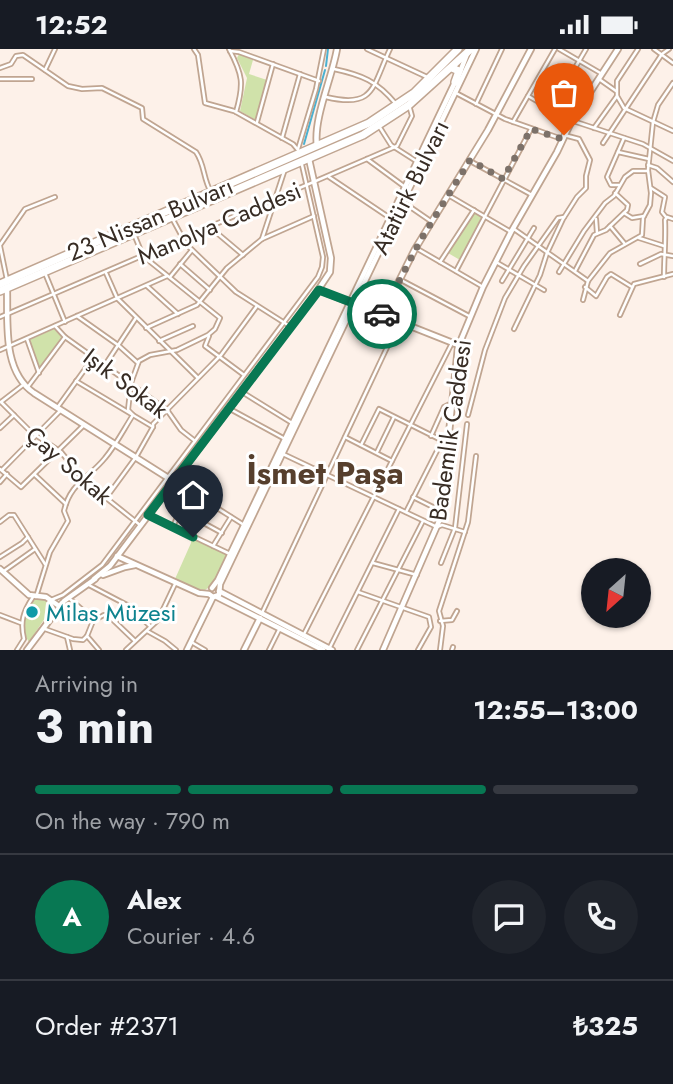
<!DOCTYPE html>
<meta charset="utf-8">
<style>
body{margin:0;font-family:Jost,sans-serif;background:#20242c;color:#f1f3f6;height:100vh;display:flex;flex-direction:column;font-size:26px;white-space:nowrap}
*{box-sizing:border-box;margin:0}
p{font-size:23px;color:#9ea1a6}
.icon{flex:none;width:38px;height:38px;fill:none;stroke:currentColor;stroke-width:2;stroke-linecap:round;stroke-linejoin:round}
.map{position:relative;height:601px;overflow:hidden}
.panel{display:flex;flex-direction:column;background:#171b24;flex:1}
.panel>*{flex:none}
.needle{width:46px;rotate:207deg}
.tools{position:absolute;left:581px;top:509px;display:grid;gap:14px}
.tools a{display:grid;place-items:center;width:70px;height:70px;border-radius:50%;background:#171b24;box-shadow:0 2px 5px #0004;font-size:35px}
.pin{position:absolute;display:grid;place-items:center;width:60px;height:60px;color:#fff;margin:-72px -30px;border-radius:50% 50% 50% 0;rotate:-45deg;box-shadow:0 0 7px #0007}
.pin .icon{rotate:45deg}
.courier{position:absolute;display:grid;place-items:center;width:70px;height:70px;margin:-35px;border:5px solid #087853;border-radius:50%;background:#fff;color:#222;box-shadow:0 2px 9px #0007}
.summary em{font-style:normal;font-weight:700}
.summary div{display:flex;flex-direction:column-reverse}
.summary{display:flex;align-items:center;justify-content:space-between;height:119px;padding:0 35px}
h1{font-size:46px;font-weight:700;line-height:52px}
.bar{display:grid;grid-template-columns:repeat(4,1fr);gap:10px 7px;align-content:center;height:84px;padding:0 35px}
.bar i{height:9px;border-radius:5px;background:#363941}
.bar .on{background:#087853}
.bar p{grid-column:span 4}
.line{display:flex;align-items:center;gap:18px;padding:0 35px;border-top:2px solid #363941}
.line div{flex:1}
.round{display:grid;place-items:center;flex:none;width:74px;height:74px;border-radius:37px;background:#20242c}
.status{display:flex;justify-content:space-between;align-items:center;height:49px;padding:0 35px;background:#171b24;direction:ltr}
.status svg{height:19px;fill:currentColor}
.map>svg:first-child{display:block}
.green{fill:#d0e2aa}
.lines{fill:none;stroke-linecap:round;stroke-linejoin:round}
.stream{stroke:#4bb1d1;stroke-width:2}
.street-casing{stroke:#c0a591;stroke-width:6}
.secondary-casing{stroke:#c0a591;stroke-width:8}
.highway-casing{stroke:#c0a591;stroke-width:10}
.street{stroke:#fff;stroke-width:2.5}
.secondary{stroke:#fff;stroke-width:4.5}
.highway{stroke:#fff;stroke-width:7}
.done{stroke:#7c7169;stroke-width:7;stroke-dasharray:0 12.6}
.route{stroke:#087853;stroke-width:9}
.culture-dot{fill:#0f9aa8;stroke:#fff;stroke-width:2.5}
.labels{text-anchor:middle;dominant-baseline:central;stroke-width:6;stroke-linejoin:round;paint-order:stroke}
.street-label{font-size:24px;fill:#372c24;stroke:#fff}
.culture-label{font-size:24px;fill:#0d838f;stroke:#fff;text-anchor:start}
.district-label{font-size:32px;font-weight:bold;fill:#563f2d;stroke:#fff}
</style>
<div class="status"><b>12:52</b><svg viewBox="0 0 49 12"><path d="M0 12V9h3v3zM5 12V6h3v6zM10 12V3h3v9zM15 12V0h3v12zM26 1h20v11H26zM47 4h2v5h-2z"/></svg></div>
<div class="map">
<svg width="673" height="601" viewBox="0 0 673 601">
<rect width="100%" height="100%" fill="#fdf1e9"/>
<g class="green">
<path d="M 239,5 L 253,11 L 249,25 L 267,31 L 256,71 L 240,62 L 247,29 L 237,9 Z"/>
<path d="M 475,163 L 482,167 L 460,211 L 448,204 Z"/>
<path d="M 54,280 L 62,288 L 40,319 L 29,291 Z"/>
<path d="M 191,488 L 227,505 L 212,536 L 205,541 L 197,540 L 175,530 L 191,494 Z"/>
<path d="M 37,549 L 48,551 L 53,557 L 29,593 C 19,578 22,560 37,549 Z"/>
</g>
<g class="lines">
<g class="stream">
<path d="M 326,17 L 328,0"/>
<path d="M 304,95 L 325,21"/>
</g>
<g class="street-casing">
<g id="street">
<path d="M 194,0 L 198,6 L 205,54 L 234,62 L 293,95 L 298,101"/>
<path d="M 229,0 C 243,26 244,35 236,63"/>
<path d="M 367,0 L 427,28"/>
<path d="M 559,0 L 602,25"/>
<path d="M 654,0 L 673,14"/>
<path d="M 230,2 L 239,3 L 319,32"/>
<path d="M 0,19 L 11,15 L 16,7 L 23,6 L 68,37 L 82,40 L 102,39 L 142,59 L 143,70 L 196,103 C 205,116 203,130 211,143"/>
<path d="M 334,20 C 362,26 377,32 396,55"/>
<path d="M 45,21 L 55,0"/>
<path d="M 0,30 L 32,30"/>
<path d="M 599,30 L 616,42"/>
<path d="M 456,44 L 505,70 L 562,90"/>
<path d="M 528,47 L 570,71 L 643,95 L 673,112"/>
<path d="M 617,47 L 624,59 L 673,82"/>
<path d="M 326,48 C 375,60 372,38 390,0"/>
<path d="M 476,55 L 502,0"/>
<path d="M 551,60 L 586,0"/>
<path d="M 257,73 L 273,15"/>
<path d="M 513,73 L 555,0"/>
<path d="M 379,77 L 391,96 L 416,112"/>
<path d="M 594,79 L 617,47 L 617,32 L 638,0"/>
<path d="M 282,89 L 300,25"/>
<path d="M 603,94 L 662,5 L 669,0"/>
<path d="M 298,100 L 316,40 L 324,0"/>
<path d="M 618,103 L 649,110"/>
<path d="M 367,110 L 405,138"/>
<path d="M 470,112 L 532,146"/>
<path d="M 648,116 L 657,119 L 673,133"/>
<path d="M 329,128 L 390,169"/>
<path d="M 619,136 L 611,136 L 607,128 L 624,89"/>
<path d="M 651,139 L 665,148 L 662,163 L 666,168"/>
<path d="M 448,146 L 511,183"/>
<path d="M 403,153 L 432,173"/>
<path d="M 624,164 L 632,169 L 644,167"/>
<path d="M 172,169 L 186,195 L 236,243 L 291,278"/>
<path d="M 596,170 L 597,184"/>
<path d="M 610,177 L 625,195"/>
<path d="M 211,179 L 243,206"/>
<path d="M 514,180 L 588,232"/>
<path d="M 639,189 L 664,197"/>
<path d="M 262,190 L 284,123"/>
<path d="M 0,196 L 25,160 L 55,148"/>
<path d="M 0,197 L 7,231"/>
<path d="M 416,199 L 483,238"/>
<path d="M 440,213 L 474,161"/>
<path d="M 496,213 L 544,241"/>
<path d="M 180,215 L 210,241"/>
<path d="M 640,215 L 661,205 L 673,207"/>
<path d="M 456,222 L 531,80"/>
<path d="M 575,222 L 594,186 L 606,181 L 627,161 L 628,156 L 615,144"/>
<path d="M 559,223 L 584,182 L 605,154 L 614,147 L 625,128 L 633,122 L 647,122"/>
<path d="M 45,224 L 65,273"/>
<path d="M 106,224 L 117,249 L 197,328"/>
<path d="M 170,228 L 192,201"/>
<path d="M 664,228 C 664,208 666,190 665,171 L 667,168 L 673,170"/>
<path d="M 401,231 L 469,267"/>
<path d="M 502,232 L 534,179"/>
<path d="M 147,237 L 178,265"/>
<path d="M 585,238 L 596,247 L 607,228 L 611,225 L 632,238"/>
<path d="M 583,251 L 588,232 L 610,204 L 642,186 L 643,169 L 650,156 L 651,144 L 648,121 L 653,73 L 658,56 L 673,34"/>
<path d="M 620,266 L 634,235 L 673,225"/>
<path d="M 77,267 L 118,296 L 138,314"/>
<path d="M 0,268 L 397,97 L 412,67 L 409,56"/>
<path d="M 55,277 L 65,288 L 167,361 L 181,381 L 195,392"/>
<path d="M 146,279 L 197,256 L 227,219 L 262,190 L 314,167"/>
<path d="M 514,280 L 540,226 L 547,204 L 563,170 L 577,148 L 586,139 L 586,127 L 590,111 L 579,90 L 564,86"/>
<path d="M 209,287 L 205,297 L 244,326"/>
<path d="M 27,290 L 39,324"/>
<path d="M 159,292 L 193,277"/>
<path d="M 0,301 L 167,227"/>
<path d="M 105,316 L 136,269"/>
<path d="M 76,332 L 153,378"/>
<path d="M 27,339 L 65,288"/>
<path d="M 242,343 L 292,374"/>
<path d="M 1,353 L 31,383 L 61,403 L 85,432 L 140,476"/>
<path d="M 1,353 L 23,336"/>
<path d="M 57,359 L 93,309"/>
<path d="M 230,360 L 285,390"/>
<path d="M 468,366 L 485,301 L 505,249 L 524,217 L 558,169 L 564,168"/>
<path d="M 0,379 L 14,366"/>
<path d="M 431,387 L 444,358 L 452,354"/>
<path d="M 345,388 L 392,412"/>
<path d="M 361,396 L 379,360 L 447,394"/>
<path d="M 377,403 L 394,368"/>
<path d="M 283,405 L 437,478 L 442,476 L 465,483"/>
<path d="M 0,420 L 21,438 L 84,376"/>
<path d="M 2,421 L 61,361"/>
<path d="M 35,426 L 66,455"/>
<path d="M 0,433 L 7,425"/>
<path d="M 176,433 L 244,476"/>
<path d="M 413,448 L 441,462"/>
<path d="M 106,449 L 136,408 L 153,378 L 153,375 L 221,306 L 257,257"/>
<path d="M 406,463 L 442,392"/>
<path d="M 148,466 L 230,505"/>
<path d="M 0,473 L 9,466 L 14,466 L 45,515"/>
<path d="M 173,478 L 180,461 L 222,484"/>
<path d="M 213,497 L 231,468"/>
<path d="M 0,508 L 22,494 L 28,488"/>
<path d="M 373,514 L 417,526"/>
<path d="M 441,514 L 455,479 L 467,375"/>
<path d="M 4,522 L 35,500"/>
<path d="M 87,535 L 129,557 L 150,577"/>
<path d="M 358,543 L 429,568 L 431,578 L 418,601"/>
<path d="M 36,548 L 50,503 L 68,472 L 64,462 C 70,434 89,429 105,409 C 116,396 124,380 133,366 L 128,361 L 131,334 L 139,312 L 150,306 L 177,301 L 208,286 L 215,280 L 220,269 L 143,207 L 134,185"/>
<path d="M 70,550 L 94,571"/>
<path d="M 51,551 L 63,546 L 102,516 L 318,228 L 322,218 L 323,208 L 302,116"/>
<path d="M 262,564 L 399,273"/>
<path d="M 0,566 L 21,574"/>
<path d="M 94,571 L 104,566 L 109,567 L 135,592"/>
<path d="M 93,572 L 87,587 L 99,601"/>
<path d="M 440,572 L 452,571 L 457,562"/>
<path d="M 45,580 L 73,590 L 83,591 L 87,587"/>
<path d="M 147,582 L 165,592 L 176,601"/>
<path d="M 303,587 L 452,294"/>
<path d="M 67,588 L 70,601"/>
<path d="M 193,594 L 205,601"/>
<path d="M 330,598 L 399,460"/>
<path d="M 17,601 L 24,590 C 20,573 23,563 33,548"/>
<path d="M 126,601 L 158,571 L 176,533"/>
<path d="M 269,601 L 280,579"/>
<path d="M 357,601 L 423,472"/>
<path d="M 440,601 L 443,577 L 439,562 L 468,473 L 476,407"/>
<path d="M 452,601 L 453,598"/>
</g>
</g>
<g class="secondary-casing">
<g id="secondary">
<path d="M 460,23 L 467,5"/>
<path d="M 317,97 C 313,70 332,29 337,0"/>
<path d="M 7,240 C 8,274 2,322 34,344 L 173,432"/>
<path d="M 319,241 L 458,296"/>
<path d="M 382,266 L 415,200 L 488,81 L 531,0"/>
<path d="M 117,507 L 199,544 L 209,545 L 213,548 L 219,546 L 220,535 L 476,0"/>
<path d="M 0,520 L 29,546 L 46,548 L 59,557"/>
<path d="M 103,526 L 125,518 L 135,516"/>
<path d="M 94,530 L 110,517 L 314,247 L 330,223 L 331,209 L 309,110"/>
<path d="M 212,539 L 218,531 L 456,31"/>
<path d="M 219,542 L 332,601"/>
<path d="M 217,548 L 323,601"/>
<path d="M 27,601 L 64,552 L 95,530"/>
<path d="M 187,601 L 213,548"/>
<path d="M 244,601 L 260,569"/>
<path d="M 383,601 L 440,470 L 458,298 L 483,238 L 511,183 L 557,103 L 572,71 L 618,0"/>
</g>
</g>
<g class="highway-casing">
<g id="highway">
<path d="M 452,19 L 459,22 L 455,33"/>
<path d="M 0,235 L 369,74 L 414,44 L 458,0"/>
<path d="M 0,242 L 363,86 L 409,56 L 471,0"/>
</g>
</g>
<use href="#street" class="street"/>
<use href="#secondary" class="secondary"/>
<use href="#highway" class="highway"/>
</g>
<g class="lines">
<path class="done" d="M 382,265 L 420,192 L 470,111 L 503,130 L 531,80 L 562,90 L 564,86"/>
<path class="route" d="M 193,488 L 148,466 L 319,241 L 382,265"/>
</g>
<circle class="culture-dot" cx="32" cy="563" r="7"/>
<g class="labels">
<g class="street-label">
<text transform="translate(410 138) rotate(-64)">Atatürk Bulvarı</text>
<text transform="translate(150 170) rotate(-23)">23 Nissan Bulvarı</text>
<text transform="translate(219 174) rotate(-23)">Manolya Caddesi</text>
<text transform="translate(126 334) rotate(37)">Işık Sokak</text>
<text transform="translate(450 381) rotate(-82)">Bademlik Caddesi</text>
<text transform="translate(69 416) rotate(41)">Çay Sokak</text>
</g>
<g class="culture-label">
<text x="46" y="563">Milas Müzesi</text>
</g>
<g class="district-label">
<text x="325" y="424">İsmet Paşa</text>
</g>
</g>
</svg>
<div class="tools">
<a><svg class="needle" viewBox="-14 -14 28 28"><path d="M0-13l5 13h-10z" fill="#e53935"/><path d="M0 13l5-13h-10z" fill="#9ea1a6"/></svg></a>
</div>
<div class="pin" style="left:564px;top:86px;background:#ea580c"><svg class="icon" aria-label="bag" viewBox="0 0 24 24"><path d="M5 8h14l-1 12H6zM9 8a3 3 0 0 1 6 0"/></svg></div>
<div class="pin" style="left:193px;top:488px;background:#1f2937"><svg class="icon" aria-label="home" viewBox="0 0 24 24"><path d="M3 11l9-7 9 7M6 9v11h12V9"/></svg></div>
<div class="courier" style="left:382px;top:265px"><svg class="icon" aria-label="car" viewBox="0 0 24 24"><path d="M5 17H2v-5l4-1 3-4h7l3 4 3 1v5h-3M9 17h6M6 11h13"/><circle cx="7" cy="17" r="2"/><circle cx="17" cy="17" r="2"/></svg></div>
</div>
<section class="panel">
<div class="summary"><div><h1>3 min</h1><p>Arriving in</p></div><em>12:55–13:00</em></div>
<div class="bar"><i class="on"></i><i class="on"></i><i class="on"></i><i></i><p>On the way · 790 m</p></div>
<div class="line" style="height:126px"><b class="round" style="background:#087853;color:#fff">A</b><div><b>Alex</b><p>Courier · 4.6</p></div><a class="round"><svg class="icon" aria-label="chat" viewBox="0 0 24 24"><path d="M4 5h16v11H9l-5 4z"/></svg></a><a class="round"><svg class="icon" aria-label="phone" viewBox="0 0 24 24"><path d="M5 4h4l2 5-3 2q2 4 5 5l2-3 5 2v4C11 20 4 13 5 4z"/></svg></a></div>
<div class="line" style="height:91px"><div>Order #2371</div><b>₺325</b></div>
</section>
